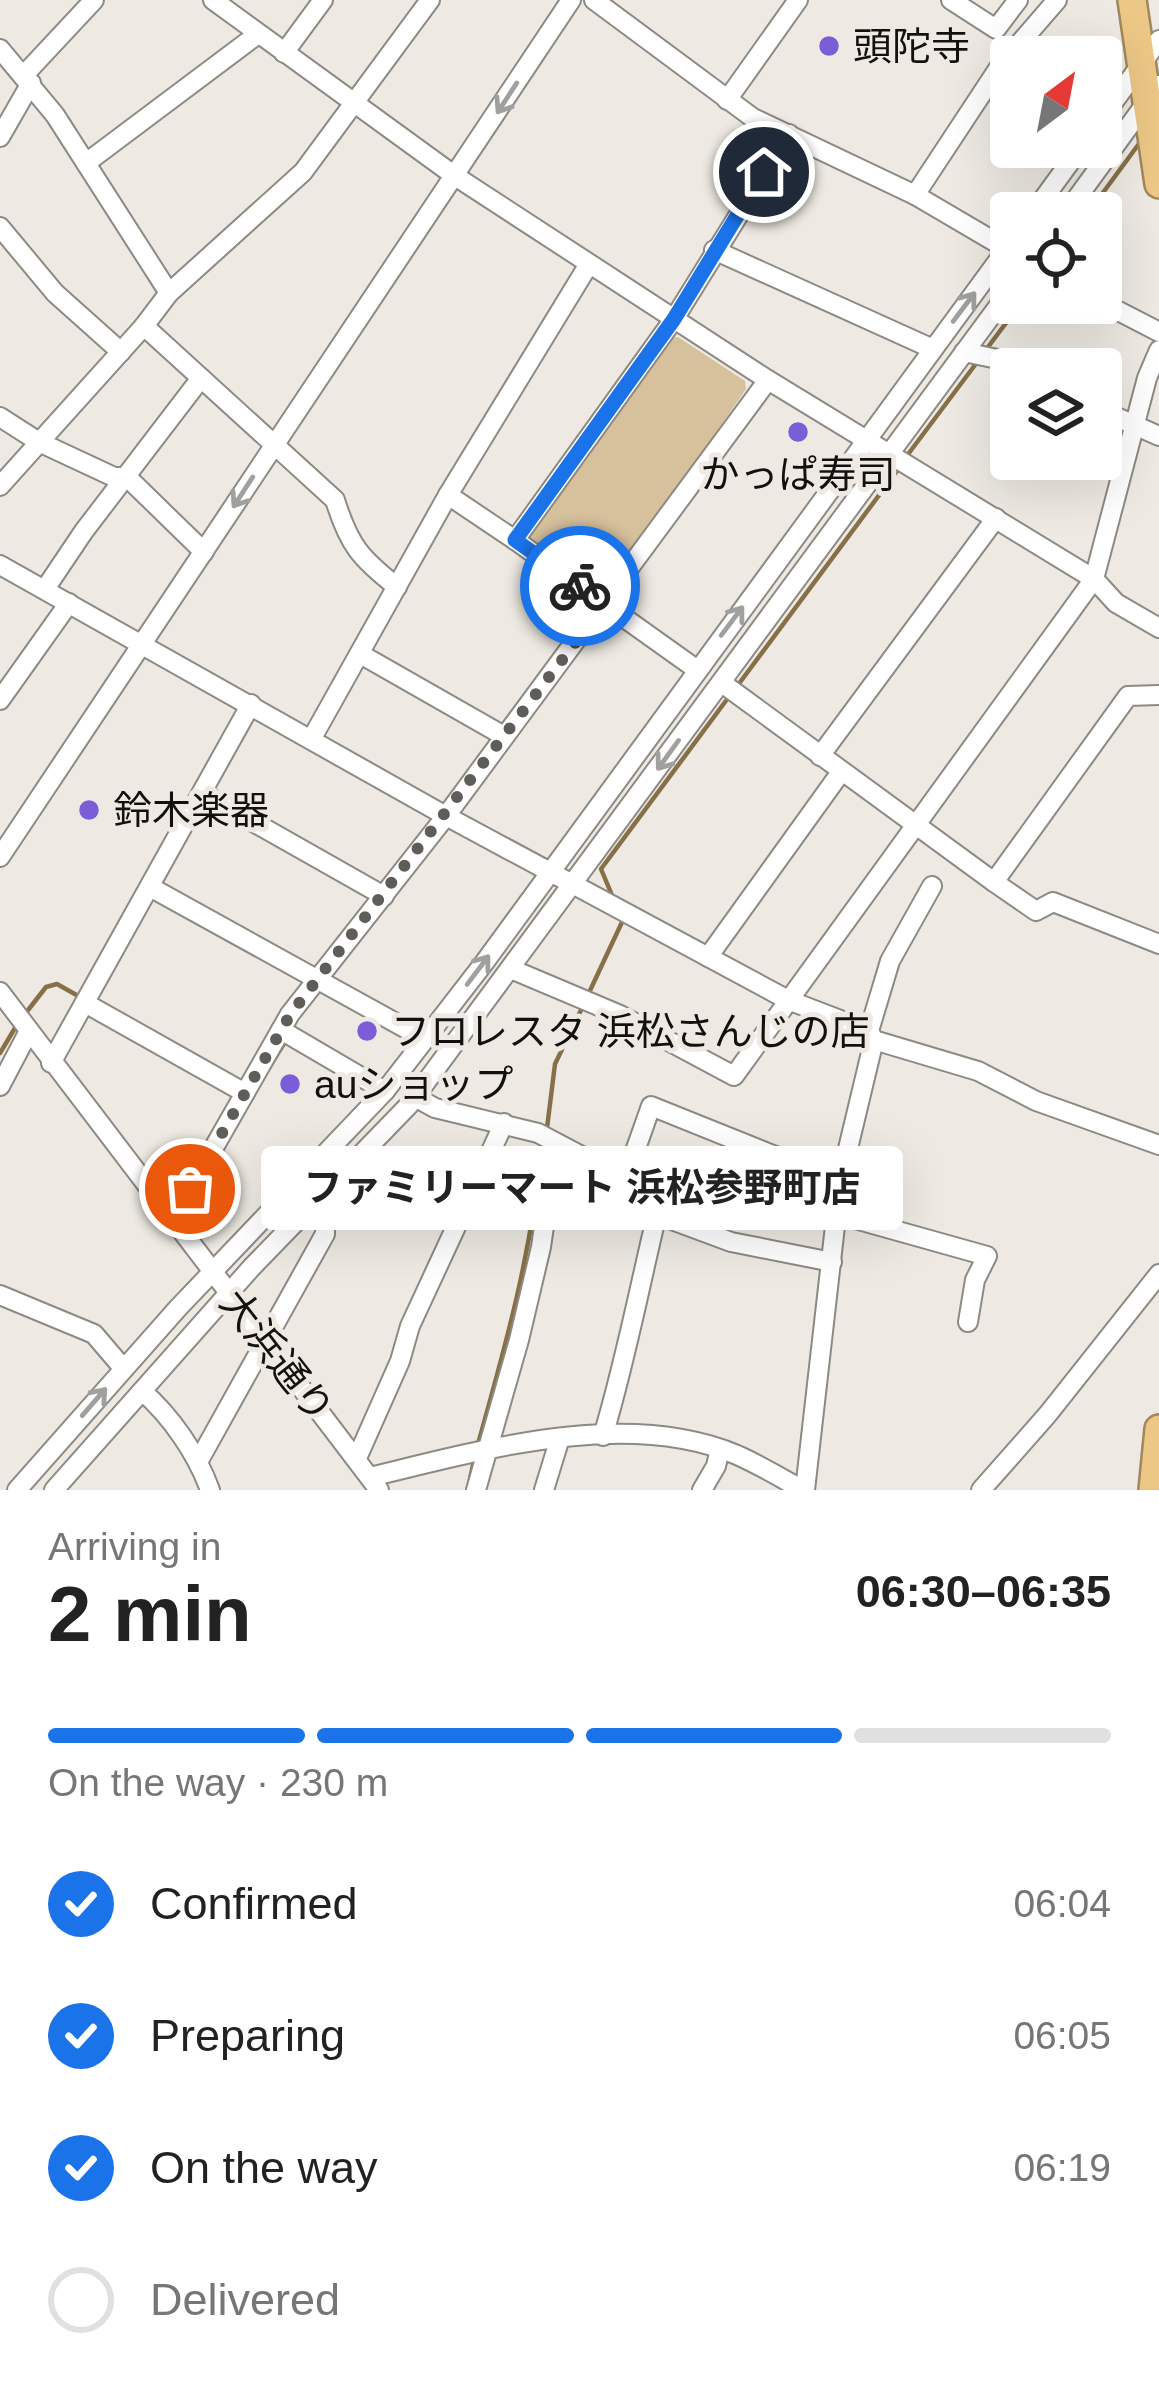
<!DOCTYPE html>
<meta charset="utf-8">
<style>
body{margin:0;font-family:Arial,"Noto Sans JP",sans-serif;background:#f6f6f6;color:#222;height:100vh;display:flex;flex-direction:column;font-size:45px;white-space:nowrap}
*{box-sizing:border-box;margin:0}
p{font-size:39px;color:#767676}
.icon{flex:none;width:66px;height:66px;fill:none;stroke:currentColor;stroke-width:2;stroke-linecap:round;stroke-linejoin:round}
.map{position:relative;height:1490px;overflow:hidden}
.side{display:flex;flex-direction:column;background:#fff;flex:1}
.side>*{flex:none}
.needle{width:78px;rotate:32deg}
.buttons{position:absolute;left:990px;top:36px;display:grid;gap:24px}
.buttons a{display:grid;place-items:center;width:132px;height:132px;border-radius:12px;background:#fff;box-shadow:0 12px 48px #0002;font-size:60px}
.pin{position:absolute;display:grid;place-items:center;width:102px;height:102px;color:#fff;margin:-51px;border:6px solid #fff;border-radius:50%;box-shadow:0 3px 12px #0007}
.courier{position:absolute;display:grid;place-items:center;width:120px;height:120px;margin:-60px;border:9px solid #1a73e8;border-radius:50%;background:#fff;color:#222;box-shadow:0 3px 15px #0007}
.bubble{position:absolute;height:84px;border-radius:12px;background:#fff;box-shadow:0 12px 48px #0002;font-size:39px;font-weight:700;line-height:84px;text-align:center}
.overview em{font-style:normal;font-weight:700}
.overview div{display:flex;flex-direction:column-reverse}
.overview{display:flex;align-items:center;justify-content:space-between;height:204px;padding:0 48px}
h1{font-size:78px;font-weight:700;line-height:90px}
.bar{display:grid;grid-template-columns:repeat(4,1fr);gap:18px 12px;align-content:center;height:144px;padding:0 48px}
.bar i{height:15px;border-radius:9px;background:#e0e0e0}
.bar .on{background:#1a73e8}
.bar p{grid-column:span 4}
ol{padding:0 48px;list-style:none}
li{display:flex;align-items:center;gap:36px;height:132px}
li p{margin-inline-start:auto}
li .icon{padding:12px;border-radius:50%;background:#1a73e8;color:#fff;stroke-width:4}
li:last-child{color:#767676}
li i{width:66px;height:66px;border:6px solid #e0e0e0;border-radius:50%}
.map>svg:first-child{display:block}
.green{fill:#d6c19c}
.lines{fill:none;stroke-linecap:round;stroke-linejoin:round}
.stream{stroke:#877048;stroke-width:4.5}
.minor-casing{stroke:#8d8983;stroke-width:22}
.highway-casing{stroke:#a0875c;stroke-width:32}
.minor{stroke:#fff;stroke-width:18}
.highway{stroke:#ecc786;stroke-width:27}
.oneway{stroke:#a0a09f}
.done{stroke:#5f5d59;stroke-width:12;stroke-dasharray:0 21.6}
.route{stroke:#1a73e8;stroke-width:15}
.poi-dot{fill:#7b5dd7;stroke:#eeeae3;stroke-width:4.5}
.labels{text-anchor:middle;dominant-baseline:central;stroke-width:10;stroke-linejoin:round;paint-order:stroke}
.poi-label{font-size:39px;fill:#12110f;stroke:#eeeae3;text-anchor:start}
.street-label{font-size:39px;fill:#12110f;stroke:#eeeae3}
</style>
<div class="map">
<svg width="1159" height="1490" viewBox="0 0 1159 1490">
<rect width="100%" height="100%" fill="#eeeae3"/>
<path class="green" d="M 678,337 L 745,381 L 746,389 L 606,591 L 599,592 L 528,540 L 527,533 L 669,338 Z"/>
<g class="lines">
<g class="stream">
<path d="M 1088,213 L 1141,141"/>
<path d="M 985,351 L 1021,303"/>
<path d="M 906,457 L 978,361"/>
<path d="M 735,689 L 900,467"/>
<path d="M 614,900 L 601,869 L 728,698"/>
<path d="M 587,997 L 623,920 L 621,915"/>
<path d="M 25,1014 L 46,987 L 57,984 L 80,997"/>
<path d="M 0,1053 L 18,1023"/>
<path d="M 251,1096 L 285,1042"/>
<path d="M 547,1128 L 555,1064 L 582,1008"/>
<path d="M 478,1444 C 507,1341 532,1251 542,1144"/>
<path d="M 469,1484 L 474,1460"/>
</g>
<g class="minor-casing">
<g id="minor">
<path d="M 213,0 L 455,176 L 768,380 L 1094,579 L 1116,603 L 1159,628"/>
<path d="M 594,0 L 753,118 L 915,195 L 1007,249"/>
<path d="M 951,0 L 996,29 L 1018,0"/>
<path d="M 0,49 L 55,115 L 169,293 L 144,326"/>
<path d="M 284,53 L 323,0"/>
<path d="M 24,75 L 94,0"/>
<path d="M 727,100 L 798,0"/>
<path d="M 1101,119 L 1159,40"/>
<path d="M 0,137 L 31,83"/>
<path d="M 86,163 L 258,34"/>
<path d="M 915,195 L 1000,66 L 1057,0"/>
<path d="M 1033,213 L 1081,147"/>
<path d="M 1066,213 L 1159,85"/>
<path d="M 0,227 L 55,293 L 121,352"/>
<path d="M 714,250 L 933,349"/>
<path d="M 169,293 L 303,172 L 430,0"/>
<path d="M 1101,302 L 1159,332"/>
<path d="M 964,352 L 1045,369"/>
<path d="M 1101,410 L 1159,436"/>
<path d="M 0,417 L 39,442 L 114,477 L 127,477 L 204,552"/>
<path d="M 0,486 L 144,326 L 335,500 C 349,545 360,558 397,587"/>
<path d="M 448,495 L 515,540"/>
<path d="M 0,565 L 446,816 L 788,1000 L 869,1031 L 874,1040 L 978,1071 L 1036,1101 L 1159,1145"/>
<path d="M 45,589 L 84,531 L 201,378"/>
<path d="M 362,655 L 504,736"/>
<path d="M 696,669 L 515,540 L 674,319 L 789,134"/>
<path d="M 722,683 L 994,882 L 1128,696 L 1159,695"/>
<path d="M 0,700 L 69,603"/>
<path d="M 312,738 L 448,495 L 589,264"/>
<path d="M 820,756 L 996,518"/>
<path d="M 202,793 L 384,896"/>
<path d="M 0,857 L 571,0"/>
<path d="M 994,882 L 1036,911 L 1053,902 L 1159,944"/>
<path d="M 150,887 L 425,1039"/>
<path d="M 708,957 L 841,772"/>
<path d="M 511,969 L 620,1015 L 734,1076 L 1094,579 L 1147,378 L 1159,350"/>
<path d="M 0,992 L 379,1490"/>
<path d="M 85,1003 L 245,1093"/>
<path d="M 281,1030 L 385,1091"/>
<path d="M 869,1031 L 890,961 L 932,886"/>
<path d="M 51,1063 L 251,704"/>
<path d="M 0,1086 L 29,1031"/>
<path d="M 415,1097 L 435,1108 L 538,1133 L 610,1171 L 626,1203 L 731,1242 L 832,1262"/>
<path d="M 621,1191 L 651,1106 L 840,1182"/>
<path d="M 837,1214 L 987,1256 L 975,1280 L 968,1322"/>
<path d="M 172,1221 L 290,1014 L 446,816 L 768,380"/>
<path d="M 0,1295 L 94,1334 L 123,1368"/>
<path d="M 142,1391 C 171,1416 197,1454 210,1490"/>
<path d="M 603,1436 C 625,1363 639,1289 657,1214"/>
<path d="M 357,1458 L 400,1361 L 410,1326 L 504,1123"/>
<path d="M 198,1462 L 325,1234 L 325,1225 L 308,1210"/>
<path d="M 370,1477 C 482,1450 626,1408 737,1455 C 760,1465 781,1478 803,1490"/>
<path d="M 17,1490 L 178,1308 L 385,1091 L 484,963 L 1011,243"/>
<path d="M 54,1490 L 252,1267 L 409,1105 L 1011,289"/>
<path d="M 476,1490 L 519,1340 L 541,1247 L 556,1144"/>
<path d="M 544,1490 L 560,1438"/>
<path d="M 702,1490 L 716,1466 L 720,1449"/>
<path d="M 805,1490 L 840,1182 L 874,1040"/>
<path d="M 981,1490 L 1048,1414 L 1159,1274"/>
</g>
</g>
<g class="highway-casing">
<g id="highway">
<path d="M 1132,0 L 1159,184"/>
<path d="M 1153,1490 L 1159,1429"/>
</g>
</g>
<use href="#minor" class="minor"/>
<use href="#highway" class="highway"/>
</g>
<defs><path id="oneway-shaft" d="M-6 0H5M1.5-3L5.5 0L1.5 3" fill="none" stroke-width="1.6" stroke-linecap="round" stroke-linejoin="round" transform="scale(3)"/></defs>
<g class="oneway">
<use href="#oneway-shaft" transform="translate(507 98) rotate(123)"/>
<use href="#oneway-shaft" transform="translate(964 307) rotate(-53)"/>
<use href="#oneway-shaft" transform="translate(243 492) rotate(123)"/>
<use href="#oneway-shaft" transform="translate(732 621) rotate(-53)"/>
<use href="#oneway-shaft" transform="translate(668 755) rotate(126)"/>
<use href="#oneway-shaft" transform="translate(478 970) rotate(-53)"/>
<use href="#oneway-shaft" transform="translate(94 1402) rotate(-49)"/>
</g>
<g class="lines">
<path class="done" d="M 190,1189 L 290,1015 L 605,604 L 580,586"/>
<path class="route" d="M 580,586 L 515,540 L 674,319 L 764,172"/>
</g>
<g class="poi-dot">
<circle cx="829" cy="46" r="12"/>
<circle cx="798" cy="432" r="12"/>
<circle cx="89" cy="810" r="12"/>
<circle cx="367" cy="1031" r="12"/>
<circle cx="290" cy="1084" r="12"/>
</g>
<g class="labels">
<g class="poi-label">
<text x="853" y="46">頭陀寺</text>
<text x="798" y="474" text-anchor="middle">かっぱ寿司</text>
<text x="113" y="810">鈴木楽器</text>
<text x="391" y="1031">フロレスタ 浜松さんじの店</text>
<text x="314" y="1084">auショップ</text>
</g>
<g class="street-label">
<text transform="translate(277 1356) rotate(52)">大浜通り</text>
</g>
</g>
</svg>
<div class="buttons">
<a><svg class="needle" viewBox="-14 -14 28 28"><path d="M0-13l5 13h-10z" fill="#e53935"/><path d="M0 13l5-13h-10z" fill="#767676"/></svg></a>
<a><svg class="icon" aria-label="locate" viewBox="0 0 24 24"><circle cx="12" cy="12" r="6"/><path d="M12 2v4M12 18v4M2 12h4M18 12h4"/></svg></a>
<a><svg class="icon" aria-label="layers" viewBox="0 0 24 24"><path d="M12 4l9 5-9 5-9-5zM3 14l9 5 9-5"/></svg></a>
</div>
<div class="pin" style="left:190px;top:1189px;background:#ea580c"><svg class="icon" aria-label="bag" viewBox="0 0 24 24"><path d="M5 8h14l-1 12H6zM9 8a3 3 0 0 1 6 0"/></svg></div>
<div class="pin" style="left:764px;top:172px;background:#1f2937"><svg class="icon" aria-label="home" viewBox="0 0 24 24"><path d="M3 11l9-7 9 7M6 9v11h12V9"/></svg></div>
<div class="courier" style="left:580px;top:586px"><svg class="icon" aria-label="bike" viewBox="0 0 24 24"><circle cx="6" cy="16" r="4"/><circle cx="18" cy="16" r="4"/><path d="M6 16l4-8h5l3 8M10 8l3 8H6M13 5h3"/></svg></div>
<div class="bubble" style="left:261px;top:1146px;width:642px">ファミリーマート 浜松参野町店</div>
</div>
<section class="side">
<div class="overview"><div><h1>2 min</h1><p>Arriving in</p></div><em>06:30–06:35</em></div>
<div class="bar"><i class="on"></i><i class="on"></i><i class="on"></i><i></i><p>On the way · 230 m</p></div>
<ol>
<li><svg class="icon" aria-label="check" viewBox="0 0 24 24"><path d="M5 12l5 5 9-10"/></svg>Confirmed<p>06:04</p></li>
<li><svg class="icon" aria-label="check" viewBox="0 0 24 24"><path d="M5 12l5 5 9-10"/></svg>Preparing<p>06:05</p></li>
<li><svg class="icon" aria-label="check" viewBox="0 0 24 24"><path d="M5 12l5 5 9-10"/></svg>On the way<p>06:19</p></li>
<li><i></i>Delivered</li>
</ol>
</section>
